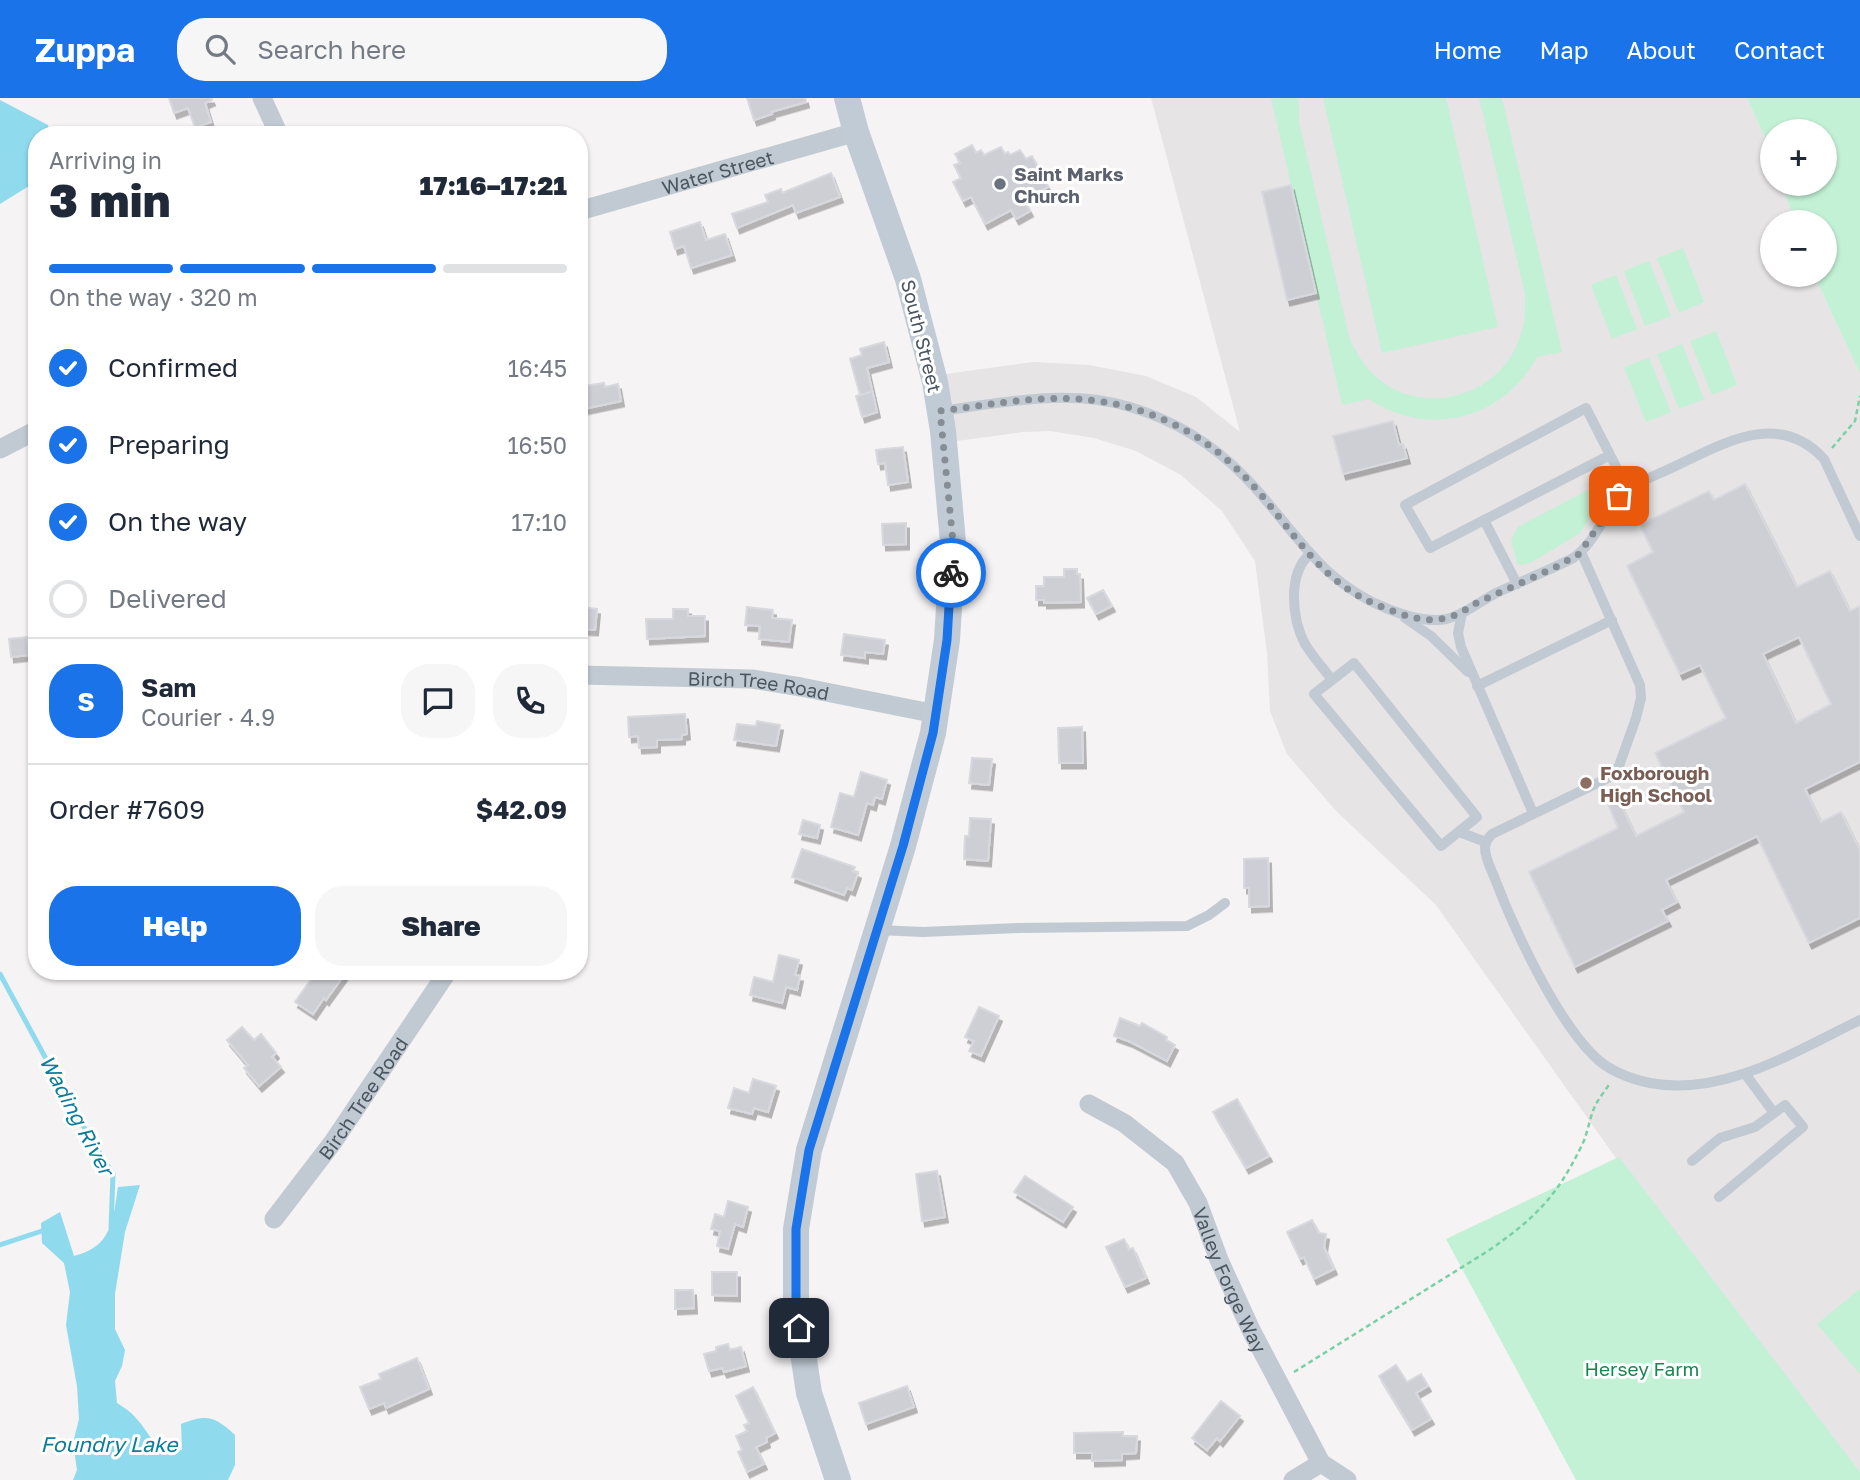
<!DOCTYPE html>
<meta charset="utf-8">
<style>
body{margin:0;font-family:"Golos Text",sans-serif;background:#f6f6f7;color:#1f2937;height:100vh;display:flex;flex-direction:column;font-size:26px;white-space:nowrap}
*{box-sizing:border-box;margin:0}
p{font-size:23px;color:#747a83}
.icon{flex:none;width:38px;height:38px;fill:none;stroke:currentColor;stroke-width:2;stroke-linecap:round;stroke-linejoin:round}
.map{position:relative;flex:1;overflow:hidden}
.side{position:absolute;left:28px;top:28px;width:560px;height:854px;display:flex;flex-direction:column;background:#fff;border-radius:28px;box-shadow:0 2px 5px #0004}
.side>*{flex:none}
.fabs{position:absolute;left:1760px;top:21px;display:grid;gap:14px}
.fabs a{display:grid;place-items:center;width:77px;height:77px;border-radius:50%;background:#fff;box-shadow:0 2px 5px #0004;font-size:35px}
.pin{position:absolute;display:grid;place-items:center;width:60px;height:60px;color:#fff;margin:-30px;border-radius:14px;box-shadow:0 4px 10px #0006}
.courier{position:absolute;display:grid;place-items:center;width:70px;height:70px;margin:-35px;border:5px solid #1a73e8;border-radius:50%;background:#fff;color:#222;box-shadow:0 2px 9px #0007}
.head em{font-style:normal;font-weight:800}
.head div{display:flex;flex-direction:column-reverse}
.head{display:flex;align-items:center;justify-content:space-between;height:119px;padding:0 21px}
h1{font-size:46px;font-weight:800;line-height:52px}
.bar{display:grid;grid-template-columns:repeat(4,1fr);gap:10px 7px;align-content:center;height:84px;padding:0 21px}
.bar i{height:9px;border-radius:5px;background:#e0e1e3}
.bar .active{background:#1a73e8}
.bar p{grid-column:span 4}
.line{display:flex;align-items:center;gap:18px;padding:0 21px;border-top:2px solid #e0e1e3}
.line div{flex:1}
.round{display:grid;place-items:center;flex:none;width:74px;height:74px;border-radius:28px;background:#f6f6f7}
ol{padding:0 21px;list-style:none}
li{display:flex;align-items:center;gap:21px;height:77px}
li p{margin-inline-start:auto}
li .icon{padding:7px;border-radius:50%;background:#1a73e8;color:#fff;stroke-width:4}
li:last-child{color:#747a83}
li i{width:38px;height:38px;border:4px solid #e0e1e3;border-radius:50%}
.button{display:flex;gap:14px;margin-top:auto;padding:14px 21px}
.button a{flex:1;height:80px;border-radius:28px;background:#1a73e8;color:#fff;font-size:28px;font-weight:800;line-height:80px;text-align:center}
.button a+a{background:#f6f6f7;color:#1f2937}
header{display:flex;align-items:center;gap:42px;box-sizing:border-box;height:98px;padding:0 35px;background:#1a73e8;color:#fff}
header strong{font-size:33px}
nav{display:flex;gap:38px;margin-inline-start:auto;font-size:24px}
.search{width:490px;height:63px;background:#f6f6f7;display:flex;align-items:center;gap:18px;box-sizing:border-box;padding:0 24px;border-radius:28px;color:#747a83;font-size:26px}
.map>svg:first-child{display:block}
.education{fill:#e6e4e5}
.green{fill:#c3f1d5}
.water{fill:#90daee}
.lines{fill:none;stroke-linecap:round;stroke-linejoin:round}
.stream{stroke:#90daee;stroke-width:5}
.building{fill:#cdcfd5;stroke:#d7d9de;stroke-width:2;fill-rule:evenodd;filter:url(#shadow)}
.path{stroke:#7ad0a6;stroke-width:2.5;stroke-dasharray:5 3.5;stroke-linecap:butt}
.service{stroke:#c1cad2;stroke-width:10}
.minor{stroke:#c1cad2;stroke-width:19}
.secondary{stroke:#c1cbd6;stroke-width:26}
.done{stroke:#868d94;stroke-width:7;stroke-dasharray:0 12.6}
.route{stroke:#1a73e8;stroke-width:9}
.worship-dot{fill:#6b7280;stroke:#fff;stroke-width:2.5}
.education-dot{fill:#8d6e63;stroke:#fff;stroke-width:2.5}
.labels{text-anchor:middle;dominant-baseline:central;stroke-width:6;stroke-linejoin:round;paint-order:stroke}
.street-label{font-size:19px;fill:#4a5661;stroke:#fff}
.worship-label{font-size:19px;font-weight:bold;fill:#5b616d;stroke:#fff;text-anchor:start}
.education-label{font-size:19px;font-weight:bold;fill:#785e54;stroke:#fff;text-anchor:start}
.park-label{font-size:19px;fill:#17864f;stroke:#fff}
.water-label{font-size:21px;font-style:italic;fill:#0c7c9b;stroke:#fff}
</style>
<header>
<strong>Zuppa</strong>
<div class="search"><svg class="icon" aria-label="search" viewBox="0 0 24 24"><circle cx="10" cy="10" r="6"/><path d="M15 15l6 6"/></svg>Search here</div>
<nav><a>Home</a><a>Map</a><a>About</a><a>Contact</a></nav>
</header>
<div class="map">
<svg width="1860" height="1382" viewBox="0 0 1860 1382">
<defs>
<filter id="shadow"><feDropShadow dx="3" dy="5.5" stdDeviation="0" flood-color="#0004"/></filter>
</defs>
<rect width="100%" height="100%" fill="#f5f3f3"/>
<path class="education" d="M 1151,0 L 1747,0 L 1773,57 L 1773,86 L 1782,86 L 1795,124 L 1773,124 L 1773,177 L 1814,177 L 1860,276 L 1860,1379 L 1689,1163 L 1436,807 L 1336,713 L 1287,656 L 1270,613 L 1267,555 L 1255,463 L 1222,413 L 1181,377 L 1136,353 L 1094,340 L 1050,333 L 1023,334 L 957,343 L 946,276 L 1033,264 L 1089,267 L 1146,278 L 1196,299 L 1240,334 Z"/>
<g class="green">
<path d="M 1271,0 L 1299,0 L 1299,24 L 1350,242 C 1357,255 1364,268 1375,278 C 1419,318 1491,302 1516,249 C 1524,232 1526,214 1525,196 L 1479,0 L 1502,0 L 1562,254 L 1537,259 C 1503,321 1429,341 1369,301 L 1342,307 Z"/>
<path d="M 1323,0 L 1446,0 L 1498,229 L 1382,255 Z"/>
<path d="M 1747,0 L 1860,0 L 1860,276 L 1814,177 L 1825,177 L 1825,124 L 1795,124 L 1782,86 L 1825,86 L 1825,33 L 1773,33 L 1773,57 Z"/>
<path d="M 1683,150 L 1704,204 L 1679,215 L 1657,160 Z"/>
<path d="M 1649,163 L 1671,218 L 1645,228 L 1624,173 Z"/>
<path d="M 1616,177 L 1637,231 L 1612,241 L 1591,187 Z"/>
<path d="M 1716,233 L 1737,287 L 1712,297 L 1690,243 Z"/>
<path d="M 1682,246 L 1704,301 L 1679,311 L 1657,256 Z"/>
<path d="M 1649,260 L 1671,314 L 1646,324 L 1624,269 Z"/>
<path d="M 1611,380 L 1612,389 L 1579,436 L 1530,465 L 1521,467 L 1517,465 L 1511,442 L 1518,429 Z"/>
<path d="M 1619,1059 L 1860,1374 L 1860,1382 L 1576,1382 L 1446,1141 Z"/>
<path d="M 1860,1191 L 1860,1276 L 1817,1226 Z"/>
</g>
<g class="water">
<path d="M 0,2 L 48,27 L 49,37 L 37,37 L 37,83 L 0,106 Z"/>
<path d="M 140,1087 L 125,1134 L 115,1196 L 115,1231 L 125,1252 L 122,1268 L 115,1283 L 117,1305 C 123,1309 130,1313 135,1319 C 154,1339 149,1351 182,1352 L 181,1326 C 207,1316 214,1318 235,1337 L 235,1367 L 228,1382 L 73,1382 L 77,1372 L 73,1345 L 79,1321 L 77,1288 L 66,1227 L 70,1194 L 64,1165 L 42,1145 L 41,1125 L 60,1114 L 74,1158 C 112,1149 113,1122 118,1089 Z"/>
</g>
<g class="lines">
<g class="stream">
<path d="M 0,876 L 77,1018 L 113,1076 L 111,1130"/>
<path d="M 0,1147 L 45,1132"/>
</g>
</g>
<g class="building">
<path d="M 169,0 L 211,0 L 212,2 L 205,5 L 211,24 L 195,29 L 188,10 L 174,15 Z"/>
<path d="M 747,0 L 805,0 L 806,4 L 771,14 L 772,16 L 754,22 Z"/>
<path d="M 972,47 L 976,55 L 981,52 L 984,57 L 1001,49 L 1005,56 L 1008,54 L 1010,57 L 1020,52 L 1026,61 L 1032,58 L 1048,89 L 1024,102 L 1030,113 L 1016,121 L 1011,112 L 985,126 L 971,99 L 963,103 L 953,84 L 961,80 L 954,67 L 960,65 L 955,56 Z"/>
<path d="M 831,75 L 840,99 L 796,115 L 793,107 L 737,130 L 732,116 L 768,104 L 765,97 L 781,91 L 782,95 Z"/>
<path d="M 1291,87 L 1316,195 L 1287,202 L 1262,94 Z"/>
<path d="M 700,124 L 706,142 L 725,136 L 732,157 L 691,170 L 684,148 L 675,151 L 670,134 Z"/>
<path d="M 884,244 L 889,264 L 867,270 L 877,314 L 862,319 L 856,298 L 871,294 L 860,297 L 850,261 L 862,257 L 860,251 Z"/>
<path d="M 604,285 L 605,289 L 618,286 L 621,303 L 579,312 L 579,289 Z"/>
<path d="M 1393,323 L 1399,347 L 1403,346 L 1407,360 L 1343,376 L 1333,338 Z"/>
<path d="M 903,349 L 908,384 L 888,387 L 885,365 L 878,366 L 876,352 Z"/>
<path d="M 1745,386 L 1797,489 L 1830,473 L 1850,513 L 1860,508 L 1860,664 L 1805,691 L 1821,724 L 1841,714 L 1860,752 L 1860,820 L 1809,845 L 1757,738 L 1666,782 L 1677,804 L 1662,812 L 1668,823 L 1575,869 L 1529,774 L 1618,730 L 1606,701 L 1616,697 L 1636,738 L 1684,714 L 1655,655 L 1726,620 L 1700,567 L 1680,576 L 1627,468 L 1653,454 L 1640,427 L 1709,393 L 1714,402 ZM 1799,539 L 1831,606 L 1796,625 L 1763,556 Z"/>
<path d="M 906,425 L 906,446 L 883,447 L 882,426 Z"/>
<path d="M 1064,471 L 1077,471 L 1077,476 L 1080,476 L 1081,504 L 1044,505 L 1044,502 L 1036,502 L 1036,488 L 1044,488 L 1044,479 L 1064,479 Z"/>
<path d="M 1103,492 L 1112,508 L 1096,516 L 1087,500 Z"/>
<path d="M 579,509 L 597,511 L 595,532 L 579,531 Z"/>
<path d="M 747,509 L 773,512 L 772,520 L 792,522 L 789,544 L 759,541 L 760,528 L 745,527 Z"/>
<path d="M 673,511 L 688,511 L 688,518 L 705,518 L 705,538 L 647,541 L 646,521 L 673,521 Z"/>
<path d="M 844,536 L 885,542 L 883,556 L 865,554 L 865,560 L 841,557 Z"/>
<path d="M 27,539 L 29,557 L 11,559 L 9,541 Z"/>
<path d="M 685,616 L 687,636 L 682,637 L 682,641 L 657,642 L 657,649 L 639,650 L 638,638 L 629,639 L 628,619 Z"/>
<path d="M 757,623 L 780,627 L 776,648 L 734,642 L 737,626 L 756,628 Z"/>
<path d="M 1082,629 L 1083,665 L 1059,665 L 1058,630 Z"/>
<path d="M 972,660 L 992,661 L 989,687 L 969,685 Z"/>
<path d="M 861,674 L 887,682 L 882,701 L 875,699 L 873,707 L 867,705 L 858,737 L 831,729 L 840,695 L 854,699 Z"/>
<path d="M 970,720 L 991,721 L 988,763 L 964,761 L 965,738 L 969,738 Z"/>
<path d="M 803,722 L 820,727 L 817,740 L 799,736 Z"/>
<path d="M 802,751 L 855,769 L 853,773 L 858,775 L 852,792 L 847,790 L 844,797 L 792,779 Z"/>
<path d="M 1268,760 L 1269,808 L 1249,809 L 1249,790 L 1244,790 L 1244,761 Z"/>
<path d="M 779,857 L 799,862 L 795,877 L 800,878 L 797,892 L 786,889 L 782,905 L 750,897 L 754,879 L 773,884 Z"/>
<path d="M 317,873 L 347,873 L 326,902 L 324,900 L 313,916 L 295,904 Z"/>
<path d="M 979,909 L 999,918 L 981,958 L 969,953 L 974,943 L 965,939 Z"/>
<path d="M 1120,920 L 1140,928 L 1142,925 L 1167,939 L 1166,942 L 1175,947 L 1167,963 L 1131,944 L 1114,938 Z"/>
<path d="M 242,929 L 254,942 L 261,936 L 276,955 L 272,959 L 281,969 L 259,988 L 244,970 L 248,967 L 227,942 Z"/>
<path d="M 753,981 L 776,988 L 768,1014 L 754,1010 L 752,1016 L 728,1010 L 734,990 L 749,995 Z"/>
<path d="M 1237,1001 L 1269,1058 L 1246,1070 L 1213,1014 Z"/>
<path d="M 937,1073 L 945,1119 L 922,1123 L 916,1076 Z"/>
<path d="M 1025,1078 L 1073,1109 L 1063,1124 L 1014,1094 Z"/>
<path d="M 728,1103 L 748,1109 L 743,1129 L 735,1126 L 728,1151 L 717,1148 L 720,1133 L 711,1131 L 715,1116 L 724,1119 Z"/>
<path d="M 1312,1122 L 1319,1135 L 1326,1136 L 1324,1149 L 1334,1171 L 1314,1181 L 1304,1159 L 1300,1161 L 1287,1134 Z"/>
<path d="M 1124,1141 L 1129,1152 L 1133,1150 L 1146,1180 L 1125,1189 L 1106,1149 Z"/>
<path d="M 712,1174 L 737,1174 L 737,1198 L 712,1197 Z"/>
<path d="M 675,1192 L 693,1192 L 694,1210 L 675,1211 Z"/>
<path d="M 728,1246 L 730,1252 L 741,1249 L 746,1268 L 724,1274 L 722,1270 L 709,1273 L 704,1256 L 716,1253 L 716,1249 Z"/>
<path d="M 417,1260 L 429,1291 L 386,1310 L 384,1305 L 369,1311 L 360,1289 L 381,1281 L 379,1276 Z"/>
<path d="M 1396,1267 L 1407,1284 L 1421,1276 L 1428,1288 L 1416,1295 L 1431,1321 L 1412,1332 L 1379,1278 Z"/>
<path d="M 907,1288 L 914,1309 L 866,1326 L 859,1305 Z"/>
<path d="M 753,1289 L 775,1335 L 766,1340 L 767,1344 L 756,1349 L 764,1366 L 747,1374 L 738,1354 L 742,1352 L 736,1338 L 747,1333 L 744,1327 L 749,1325 L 736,1298 Z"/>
<path d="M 1221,1303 L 1240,1318 L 1220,1343 L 1217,1340 L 1207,1352 L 1192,1340 Z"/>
<path d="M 1123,1334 L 1123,1338 L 1137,1338 L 1136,1355 L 1122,1356 L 1122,1362 L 1092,1363 L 1092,1355 L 1074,1355 L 1074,1335 Z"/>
</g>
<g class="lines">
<g class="path">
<path d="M 1832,350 L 1855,323 L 1860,298"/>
<path d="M 1294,1274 L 1488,1153 C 1534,1121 1556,1100 1581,1049 C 1588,1036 1589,1021 1595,1008 C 1599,1000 1605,993 1610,985"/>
</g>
<g class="service">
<path d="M 940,313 C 1003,305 1067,290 1130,309 C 1174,322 1214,347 1246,380 C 1294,430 1319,484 1388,511 C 1404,517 1421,523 1439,522 C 1458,521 1479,504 1496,495 C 1522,483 1548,473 1573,460 C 1598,443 1605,410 1627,390 C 1646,381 1666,373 1686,363 C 1731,341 1782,315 1824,361 L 1860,438"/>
<path d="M 1610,357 L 1430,450 L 1405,407 L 1586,310 L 1627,390"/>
<path d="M 1484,422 L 1517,486"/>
<path d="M 1581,454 L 1640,587 L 1641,600 L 1636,620 L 1619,668 L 1610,679 L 1492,736 C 1488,740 1485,744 1485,750 C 1485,760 1491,771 1495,781 C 1514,831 1555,919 1593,957 C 1607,972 1630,981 1650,985 C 1723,999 1796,953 1860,922"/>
<path d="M 1310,456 C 1287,476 1292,521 1305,546 C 1313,559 1323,570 1332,582"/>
<path d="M 1462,515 L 1458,535 L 1461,549 L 1533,715"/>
<path d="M 1405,520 L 1431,538 L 1468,574"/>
<path d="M 1354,565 L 1477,719 L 1441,748 L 1314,596 Z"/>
<path d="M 1477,588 L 1612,522"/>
<path d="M 1459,734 L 1486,744"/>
<path d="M 878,832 L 923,834 L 1019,830 L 1187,828 L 1209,817 L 1225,805"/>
<path d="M 1746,977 L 1774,1015"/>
<path d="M 1692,1063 L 1720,1040 L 1755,1029 L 1785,1007 L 1803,1029 L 1719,1099"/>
</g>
<g class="minor">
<path d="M 262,0 L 279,37"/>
<path id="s1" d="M 579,113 L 856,34"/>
<path d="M 0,351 L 37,332"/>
<path id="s2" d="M 579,577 L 752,581 L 801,589 L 936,616"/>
<path id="s3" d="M 1089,1006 L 1124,1025 L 1175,1065 L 1198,1105 L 1219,1162 L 1251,1232 L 1321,1365 L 1347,1382"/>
<path id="s4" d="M 274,1121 L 333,1044 L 448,873"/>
<path d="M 1293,1382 L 1321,1365"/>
</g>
<path class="secondary" d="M 838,1382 L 809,1295 L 796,1208 L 796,1131 L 809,1052 L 903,748 L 933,635 L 947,542 L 953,444 L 943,333 L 935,284 L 908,181 L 856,34 L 847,0"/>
</g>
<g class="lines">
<path class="done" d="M 951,475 L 953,444 L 940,313 C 1024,302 1088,287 1169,324 C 1198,337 1224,357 1246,380 C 1282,417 1309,468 1354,495 C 1368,504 1383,509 1398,515 C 1425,525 1450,525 1472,507 L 1554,470 L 1579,456 L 1619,398"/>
<path class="route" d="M 799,1230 L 796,1208 L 796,1131 L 809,1052 L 903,748 L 933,635 L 947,542 L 951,475"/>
</g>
<circle class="worship-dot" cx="1000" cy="86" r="7"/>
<circle class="education-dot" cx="1586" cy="685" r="7"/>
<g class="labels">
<g class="street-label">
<text stroke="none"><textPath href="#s1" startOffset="144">Water Street</textPath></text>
<text transform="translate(922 238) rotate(76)">South Street</text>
<text stroke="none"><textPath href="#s2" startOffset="180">Birch Tree Road</textPath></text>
<text stroke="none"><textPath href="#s4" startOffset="150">Birch Tree Road</textPath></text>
<text stroke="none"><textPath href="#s3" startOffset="234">Valley Forge Way</textPath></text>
</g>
<g class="worship-label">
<text x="1014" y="75">Saint Marks<tspan x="1014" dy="22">Church</tspan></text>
</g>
<g class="education-label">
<text x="1600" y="674">Foxborough<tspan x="1600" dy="22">High School</tspan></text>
</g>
<g class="park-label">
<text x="1642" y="1270">Hersey Farm</text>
</g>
<g class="water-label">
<text transform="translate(77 1017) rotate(62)">Wading River</text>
<text x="109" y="1346">Foundry Lake</text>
</g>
</g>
</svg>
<div class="fabs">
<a>+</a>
<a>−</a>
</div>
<div class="pin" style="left:1619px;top:398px;background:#ea580c"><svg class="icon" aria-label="bag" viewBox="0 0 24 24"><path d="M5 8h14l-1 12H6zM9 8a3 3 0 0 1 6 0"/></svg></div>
<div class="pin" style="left:799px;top:1230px;background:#1f2937"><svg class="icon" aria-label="home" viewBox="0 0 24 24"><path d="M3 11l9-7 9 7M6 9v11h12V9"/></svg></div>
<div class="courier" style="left:951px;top:475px"><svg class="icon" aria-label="bike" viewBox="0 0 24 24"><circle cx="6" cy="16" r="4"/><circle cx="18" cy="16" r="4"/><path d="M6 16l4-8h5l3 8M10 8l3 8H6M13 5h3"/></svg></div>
<section class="side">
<div class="head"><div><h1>3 min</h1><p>Arriving in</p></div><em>17:16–17:21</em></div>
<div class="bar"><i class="active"></i><i class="active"></i><i class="active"></i><i></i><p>On the way · 320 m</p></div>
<ol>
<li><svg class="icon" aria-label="check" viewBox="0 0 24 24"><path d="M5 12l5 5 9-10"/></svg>Confirmed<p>16:45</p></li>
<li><svg class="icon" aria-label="check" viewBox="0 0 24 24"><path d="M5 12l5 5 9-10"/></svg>Preparing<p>16:50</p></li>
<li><svg class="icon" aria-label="check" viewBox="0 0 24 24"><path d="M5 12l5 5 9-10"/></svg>On the way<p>17:10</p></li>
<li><i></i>Delivered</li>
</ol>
<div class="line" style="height:126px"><b class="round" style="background:#1a73e8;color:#fff">S</b><div><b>Sam</b><p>Courier · 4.9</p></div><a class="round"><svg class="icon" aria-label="chat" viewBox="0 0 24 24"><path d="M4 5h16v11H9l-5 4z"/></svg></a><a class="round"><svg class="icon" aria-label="phone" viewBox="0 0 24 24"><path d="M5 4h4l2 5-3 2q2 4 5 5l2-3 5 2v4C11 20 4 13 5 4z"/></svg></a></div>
<div class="line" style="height:91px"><div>Order #7609</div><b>$42.09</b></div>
<div class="button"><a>Help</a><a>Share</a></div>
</section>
</div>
